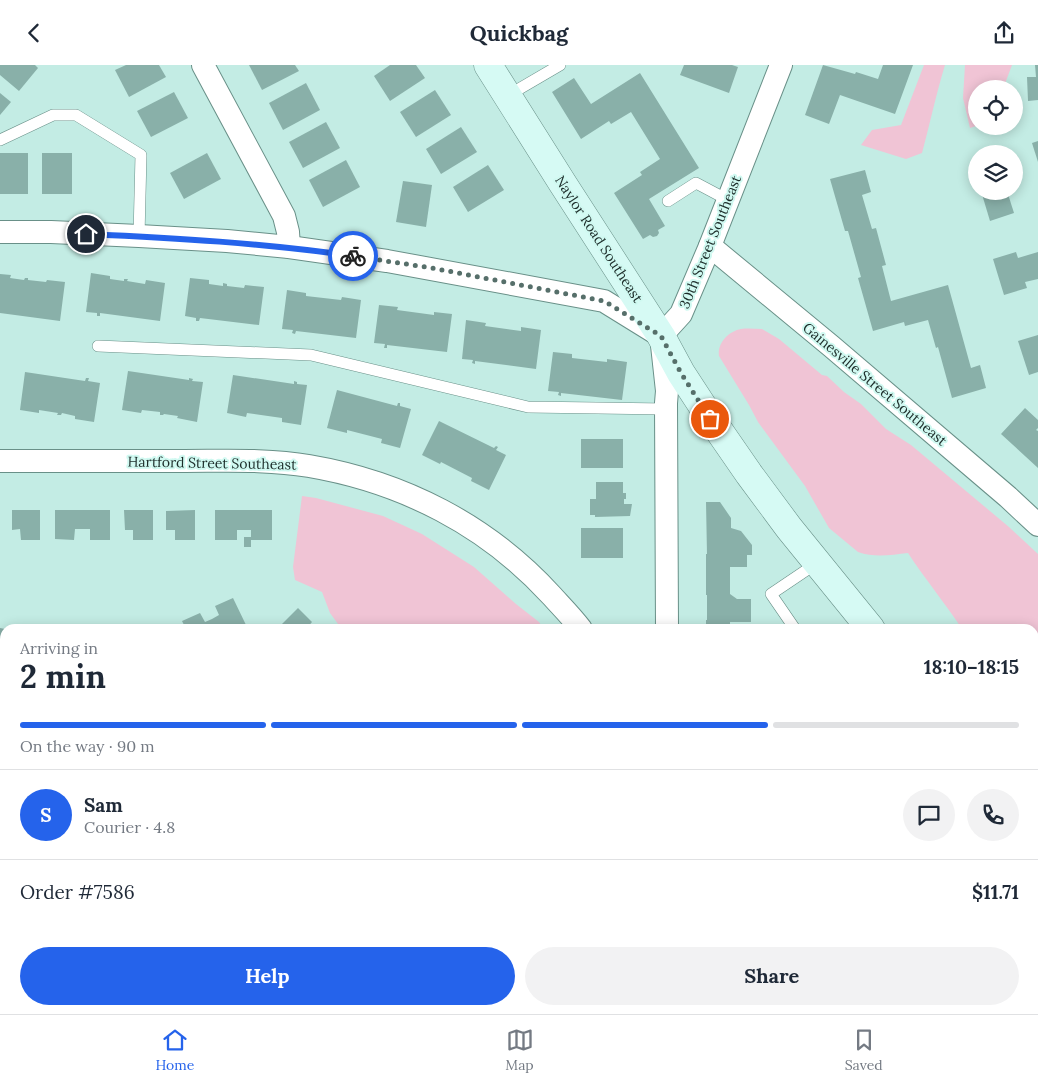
<!DOCTYPE html>
<meta charset="utf-8">
<style>
body{margin:0;font-family:Lora,serif;background:#f2f2f3;color:#1f2937;height:100vh;display:flex;flex-direction:column;font-size:19px;white-space:nowrap}
*{box-sizing:border-box;margin:0}
p{font-size:16px;color:#747a83}
.icon{flex:none;width:28px;height:28px;fill:none;stroke:currentColor;stroke-width:2;stroke-linecap:round;stroke-linejoin:round}
.map{position:relative;flex:1;overflow:hidden}
.panel{position:absolute;left:0px;top:559px;width:1039px;height:391px;display:flex;flex-direction:column;background:#fff;border-radius:15px 15px 0 0;box-shadow:0 2px 12px #0003}
.panel>*{flex:none}
.controls{position:absolute;left:968px;top:15px;display:grid;gap:10px}
.controls a{display:grid;place-items:center;width:55px;height:55px;border-radius:50%;background:#fff;box-shadow:0 2px 12px #0003;font-size:25px}
.pin{position:absolute;display:grid;place-items:center;width:42px;height:42px;color:#fff;margin:-21px;border:2px solid #fff;border-radius:50%;box-shadow:0 1px 5px #0007}
.courier{position:absolute;display:grid;place-items:center;width:50px;height:50px;margin:-25px;border:4px solid #2563eb;border-radius:50%;background:#fff;color:#222;box-shadow:0 1px 6px #0007}
.summary em{font-style:normal;font-weight:700}
.summary div{display:flex;flex-direction:column-reverse}
.summary{display:flex;align-items:center;justify-content:space-between;height:85px;padding:0 20px}
h1{font-size:32px;font-weight:700;line-height:38px}
.bar{display:grid;grid-template-columns:repeat(4,1fr);gap:8px 5px;align-content:center;height:60px;padding:0 20px}
.bar i{height:6px;border-radius:4px;background:#e0e1e3}
.bar .on{background:#2563eb}
.bar p{grid-column:span 4}
.line{display:flex;align-items:center;gap:12px;padding:0 20px;border-top:1px solid #e0e1e3}
.line div{flex:1}
.round{display:grid;place-items:center;flex:none;width:52px;height:52px;border-radius:26px;background:#f2f2f3}
.cta{display:flex;gap:10px;margin-top:auto;padding:10px 20px}
.cta a{flex:1;height:58px;border-radius:30px;background:#2563eb;color:#fff;font-size:20px;font-weight:700;line-height:58px;text-align:center}
.cta a+a{background:#f2f2f3;color:#1f2937}
header{display:flex;justify-content:space-between;align-items:center;height:65px;padding:0 20px;background:#fff;font-size:22px;font-weight:700}
.tabs{display:flex;justify-content:space-around;align-items:center;height:70px;border-top:1px solid #e0e1e3;background:#fff;font-size:14px;color:#747a83}
.tabs a{display:grid;justify-items:center;gap:2px}
.tabs .on{color:#2563eb}
.map>svg:first-child{display:block}
.green{fill:#f0c4d5}
.building{fill:#89b0a9}
.lines{fill:none;stroke-linecap:round;stroke-linejoin:round}
.service-casing{stroke:#699088;stroke-width:12}
.minor-casing{stroke:#699088;stroke-width:24}
.secondary-casing{stroke:#699088;stroke-width:29}
.service{stroke:#fff;stroke-width:11}
.minor{stroke:#fff;stroke-width:22}
.secondary{stroke:#d6faf4;stroke-width:28}
.done{stroke:#566f6a;stroke-width:5;stroke-dasharray:0 9}
.route{stroke:#2563eb;stroke-width:6}
.labels{text-anchor:middle;dominant-baseline:central;stroke-width:4;stroke-linejoin:round;paint-order:stroke}
.street-label{font-size:14px;fill:#1c2c29;stroke:#d0f9f1}
</style>
<header><svg class="icon" aria-label="back" viewBox="0 0 24 24"><path d="M15 5l-7 7 7 7"/></svg>Quickbag<svg class="icon" aria-label="share" viewBox="0 0 24 24"><path d="M12 15V3M7 8l5-5 5 5M5 13v7h14v-7"/></svg></header>
<div class="map">
<svg width="1038" height="949" viewBox="0 0 1038 949">
<rect width="100%" height="100%" fill="#c3ece4"/>
<g class="green">
<path d="M 924,0 L 945,0 C 936,29 930,59 922,88 L 906,94 L 861,80 L 872,65 L 901,60 Z"/>
<path d="M 965,0 L 1012,0 L 1003,24 L 976,24 L 976,61 L 970,63 L 963,33 Z"/>
<path d="M 762,264 L 779,274 L 822,310 L 827,311 L 844,327 L 861,339 L 886,364 L 911,380 L 1009,462 L 1038,489 L 1038,693 L 1034,693 L 1034,564 L 962,564 C 945,538 925,514 908,488 C 891,490 875,493 858,487 L 829,463 L 805,421 L 758,357 L 749,340 L 719,291 C 717,278 729,266 741,264 C 748,263 755,264 762,264 Z"/>
<path d="M 302,431 L 316,433 L 383,451 L 422,469 L 474,502 L 516,539 L 539,557 L 541,560 L 540,563 L 339,564 L 338,559 L 330,548 L 322,527 L 295,515 L 293,502 Z"/>
<path d="M 390,945 L 529,945 L 530,949 L 391,949 Z"/>
</g>
<g class="building">
<path d="M 0,0 L 35,0 L 38,3 L 19,26 L 0,10 Z"/>
<path d="M 126,0 L 159,0 L 166,12 L 129,32 L 115,5 Z"/>
<path d="M 249,0 L 295,0 L 299,6 L 262,25 Z"/>
<path d="M 390,0 L 416,0 L 425,13 L 390,36 L 374,11 Z"/>
<path d="M 684,0 L 732,0 L 738,2 L 729,28 L 680,10 Z"/>
<path d="M 823,0 L 855,9 L 856,7 L 878,14 L 883,0 L 913,0 L 895,49 L 840,30 L 829,59 L 805,50 Z"/>
<path d="M 1035,0 L 1038,0 L 1038,35 L 1028,36 L 1027,12 L 1036,12 Z"/>
<path d="M 640,8 L 699,103 L 649,134 L 665,161 L 658,165 L 659,168 L 657,171 L 653,172 L 650,170 L 643,174 L 614,128 L 642,110 L 640,107 L 660,94 L 631,47 L 611,59 L 609,56 L 581,74 L 552,27 L 574,13 L 591,39 Z"/>
<path d="M 306,18 L 320,45 L 283,65 L 269,38 Z"/>
<path d="M 435,25 L 451,50 L 416,72 L 400,47 Z"/>
<path d="M 174,27 L 188,53 L 151,72 L 137,46 Z"/>
<path d="M 0,28 L 11,37 L 0,50 Z"/>
<path d="M 326,57 L 340,83 L 303,103 L 289,77 Z"/>
<path d="M 461,62 L 477,87 L 441,109 L 426,84 Z"/>
<path d="M 1038,76 L 1038,97 L 1032,78 Z"/>
<rect x="0" y="88" width="28" height="41"/>
<rect x="42" y="88" width="30" height="41"/>
<path d="M 207,88 L 221,114 L 184,134 L 170,108 Z"/>
<path d="M 346,95 L 360,122 L 323,142 L 309,115 Z"/>
<path d="M 488,100 L 504,125 L 468,147 L 453,122 Z"/>
<path d="M 865,105 L 871,127 L 862,130 L 872,164 L 876,163 L 886,200 L 882,201 L 891,236 L 948,220 L 971,303 L 980,300 L 986,323 L 952,333 L 938,282 L 936,283 L 928,255 L 905,261 L 904,257 L 873,266 L 858,213 L 861,212 L 848,166 L 845,166 L 830,114 Z"/>
<path d="M 403,116 L 432,120 L 426,162 L 396,157 Z"/>
<path d="M 981,126 L 1007,126 L 1014,148 L 990,156 Z"/>
<path d="M 1016,187 L 1018,193 L 1038,187 L 1038,214 L 1025,217 L 1027,223 L 1004,230 L 993,194 Z"/>
<path d="M 91,208 L 110,211 L 110,214 L 124,216 L 124,214 L 128,214 L 127,216 L 145,219 L 146,215 L 165,218 L 160,256 L 100,248 L 100,251 L 97,251 L 97,248 L 86,247 Z"/>
<path d="M 0,209 L 11,210 L 10,213 L 24,215 L 25,213 L 28,213 L 28,215 L 46,217 L 47,215 L 65,217 L 60,256 L 0,248 Z"/>
<path d="M 190,213 L 209,215 L 209,219 L 223,221 L 223,218 L 227,219 L 227,221 L 244,223 L 245,220 L 264,222 L 259,260 L 200,253 L 199,256 L 196,256 L 196,253 L 185,251 Z"/>
<path d="M 287,225 L 306,228 L 306,231 L 341,235 L 342,232 L 361,235 L 356,273 L 296,266 L 295,269 L 292,268 L 293,265 L 282,264 Z"/>
<path d="M 379,240 L 398,242 L 397,245 L 434,250 L 434,247 L 452,249 L 447,287 L 387,280 L 387,283 L 384,283 L 385,279 L 374,278 Z"/>
<path d="M 466,255 L 486,258 L 485,261 L 521,266 L 521,262 L 541,265 L 536,304 L 475,296 L 475,299 L 472,298 L 473,295 L 462,294 Z"/>
<path d="M 1038,270 L 1038,307 L 1029,310 L 1018,276 Z"/>
<path d="M 553,287 L 572,289 L 572,293 L 607,297 L 607,294 L 627,297 L 622,335 L 561,328 L 561,331 L 558,330 L 559,327 L 548,326 Z"/>
<path d="M 128,306 L 189,315 L 189,313 L 193,314 L 192,316 L 203,317 L 197,357 L 177,353 L 178,351 L 164,349 L 163,350 L 160,350 L 160,347 L 142,345 L 141,348 L 122,345 Z"/>
<path d="M 25,307 L 85,316 L 86,313 L 89,313 L 88,316 L 100,318 L 94,357 L 75,354 L 75,351 L 62,348 L 61,350 L 57,350 L 58,348 L 39,345 L 39,348 L 20,345 Z"/>
<path d="M 233,310 L 294,319 L 294,316 L 297,317 L 297,319 L 307,320 L 301,360 L 282,357 L 282,353 L 247,348 L 246,352 L 227,348 Z"/>
<path d="M 337,325 L 397,341 L 398,338 L 400,338 L 400,341 L 411,344 L 400,383 L 381,378 L 382,374 L 347,365 L 347,368 L 327,363 Z"/>
<path d="M 1025,343 L 1038,355 L 1038,363 L 1036,365 L 1038,366 L 1038,403 L 1001,369 Z"/>
<path d="M 439,356 L 494,383 L 496,381 L 498,382 L 496,385 L 506,390 L 489,425 L 471,416 L 472,413 L 441,397 L 440,399 L 422,390 Z"/>
<rect x="581" y="374" width="42" height="29"/>
<path d="M 596,417 L 623,417 L 623,428 L 626,428 L 626,434 L 624,434 L 624,439 L 632,439 L 630,451 L 595,452 L 595,450 L 590,450 L 590,434 L 596,434 Z"/>
<path d="M 706,437 L 720,437 L 731,453 L 731,463 L 741,466 L 752,480 L 752,490 L 747,490 L 747,502 L 730,502 L 730,529 L 737,534 L 751,534 L 751,557 L 730,557 L 730,564 L 706,564 L 706,555 L 707,555 L 707,530 L 706,530 L 706,489 L 707,489 Z"/>
<path d="M 12,445 L 40,445 L 40,475 L 21,475 L 20,464 L 12,465 Z"/>
<path d="M 55,445 L 110,445 L 110,475 L 90,475 L 90,464 L 75,464 L 74,475 L 55,474 Z"/>
<path d="M 124,445 L 153,445 L 153,475 L 133,475 L 133,465 L 125,465 Z"/>
<path d="M 195,445 L 195,475 L 175,475 L 175,465 L 166,465 L 166,446 Z"/>
<path d="M 215,445 L 272,445 L 272,475 L 251,475 L 251,482 L 244,482 L 244,472 L 251,472 L 251,465 L 237,465 L 237,475 L 215,475 Z"/>
<rect x="581" y="463" width="42" height="30"/>
<path d="M 233,533 L 246,560 L 237,564 L 186,564 L 182,556 L 200,548 L 205,557 L 212,554 L 219,550 L 215,541 Z"/>
<path d="M 298,543 L 312,557 L 306,564 L 277,564 Z"/>
<path d="M 0,563 L 5,564 L 5,594 L 0,593 Z"/>
<path d="M 0,669 L 5,671 L 5,702 L 0,700 Z"/>
<path d="M 0,785 L 5,786 L 5,815 L 0,813 Z"/>
<path d="M 1034,828 L 1038,833 L 1038,904 L 1034,899 Z"/>
<path d="M 227,945 L 256,945 L 257,947 L 247,949 L 228,949 Z"/>
<path d="M 334,945 L 356,945 L 356,946 L 335,949 Z"/>
<rect x="714" y="945" width="44" height="4"/>
</g>
<g class="lines">
<g class="service-casing">
<g id="service">
<path d="M 507,31 L 560,0"/>
<path d="M 0,75 L 53,50 L 76,50 L 141,90 L 139,171"/>
<path d="M 668,136 L 696,118 L 728,135"/>
<path d="M 98,281 L 311,290 L 528,342 L 666,344"/>
<path d="M 795,564 L 771,529 L 817,498"/>
<path d="M 1034,804 L 1038,800"/>
<path d="M 1034,943 L 1038,948"/>
<path d="M 1014,949 L 1018,945"/>
</g>
</g>
<g class="minor-casing">
<g id="minor">
<path d="M 203,0 L 284,151 L 288,167 L 289,182"/>
<path d="M 0,167 L 51,167 L 139,171 L 227,176 L 289,182 L 387,196 L 604,236 L 659,270"/>
<path d="M 710,181 L 831,281 L 1008,432 L 1038,460"/>
<path d="M 0,396 C 62,396 123,396 185,396 C 226,396 268,394 309,401 C 403,417 487,460 551,530 C 561,541 572,552 581,564"/>
<path d="M 667,564 L 666,338 L 667,326 L 661,271 L 681,249 L 710,181 L 781,0"/>
<path d="M 0,633 L 5,634"/>
<path d="M 0,866 L 5,868"/>
<path d="M 81,945 L 83,949"/>
<path d="M 295,945 L 296,949"/>
<path d="M 666,949 L 666,945"/>
</g>
</g>
<g class="secondary-casing">
<g id="secondary">
<path d="M 488,0 L 563,119 L 661,271 L 681,308 L 711,354 L 749,409 L 789,463 L 871,564"/>
<path d="M 1034,764 L 1038,769"/>
</g>
</g>
<use href="#service" class="service"/>
<use href="#minor" class="minor"/>
<use href="#secondary" class="secondary"/>
</g>
<g class="lines">
<path class="done" d="M 353,191 L 432,203 L 604,236 L 661,271 L 681,308 L 710,354"/>
<path class="route" d="M 86,169 C 175,173 264,178 353,191"/>
</g>
<g class="labels">
<g class="street-label">
<text transform="translate(599 174) rotate(57)">Naylor Road Southeast</text>
<text transform="translate(710 177) rotate(-68)">30th Street Southeast</text>
<text transform="translate(875 319) rotate(40)">Gainesville Street Southeast</text>
<text transform="translate(212 398) rotate(1)">Hartford Street Southeast</text>
</g>
</g>
</svg>
<div class="controls">
<a><svg class="icon" aria-label="locate" viewBox="0 0 24 24"><circle cx="12" cy="12" r="6"/><path d="M12 2v4M12 18v4M2 12h4M18 12h4"/></svg></a>
<a><svg class="icon" aria-label="layers" viewBox="0 0 24 24"><path d="M12 4l9 5-9 5-9-5zM3 14l9 5 9-5"/></svg></a>
</div>
<div class="pin" style="left:710px;top:354px;background:#ea580c"><svg class="icon" aria-label="bag" viewBox="0 0 24 24"><path d="M5 8h14l-1 12H6zM9 8a3 3 0 0 1 6 0"/></svg></div>
<div class="pin" style="left:86px;top:169px;background:#1f2937"><svg class="icon" aria-label="home" viewBox="0 0 24 24"><path d="M3 11l9-7 9 7M6 9v11h12V9"/></svg></div>
<div class="courier" style="left:353px;top:191px"><svg class="icon" aria-label="bike" viewBox="0 0 24 24"><circle cx="6" cy="16" r="4"/><circle cx="18" cy="16" r="4"/><path d="M6 16l4-8h5l3 8M10 8l3 8H6M13 5h3"/></svg></div>
<section class="panel">
<div class="summary"><div><h1>2 min</h1><p>Arriving in</p></div><em>18:10–18:15</em></div>
<div class="bar"><i class="on"></i><i class="on"></i><i class="on"></i><i></i><p>On the way · 90 m</p></div>
<div class="line" style="height:90px"><b class="round" style="background:#2563eb;color:#fff">S</b><div><b>Sam</b><p>Courier · 4.8</p></div><a class="round"><svg class="icon" aria-label="chat" viewBox="0 0 24 24"><path d="M4 5h16v11H9l-5 4z"/></svg></a><a class="round"><svg class="icon" aria-label="phone" viewBox="0 0 24 24"><path d="M5 4h4l2 5-3 2q2 4 5 5l2-3 5 2v4C11 20 4 13 5 4z"/></svg></a></div>
<div class="line" style="height:65px"><div>Order #7586</div><b>$11.71</b></div>
<div class="cta"><a>Help</a><a>Share</a></div>
</section>
</div>
<nav class="tabs">
<a class="on"><svg class="icon" aria-label="home" viewBox="0 0 24 24"><path d="M3 11l9-7 9 7M6 9v11h12V9"/></svg>Home</a>
<a><svg class="icon" aria-label="map" viewBox="0 0 24 24"><path d="M3 6l6-2 6 2 6-2v14l-6 2-6-2-6 2zM9 4v14M15 6v14"/></svg>Map</a>
<a><svg class="icon" aria-label="saved" viewBox="0 0 24 24"><path d="M7 4h10v16l-5-4-5 4z"/></svg>Saved</a>
</nav>
